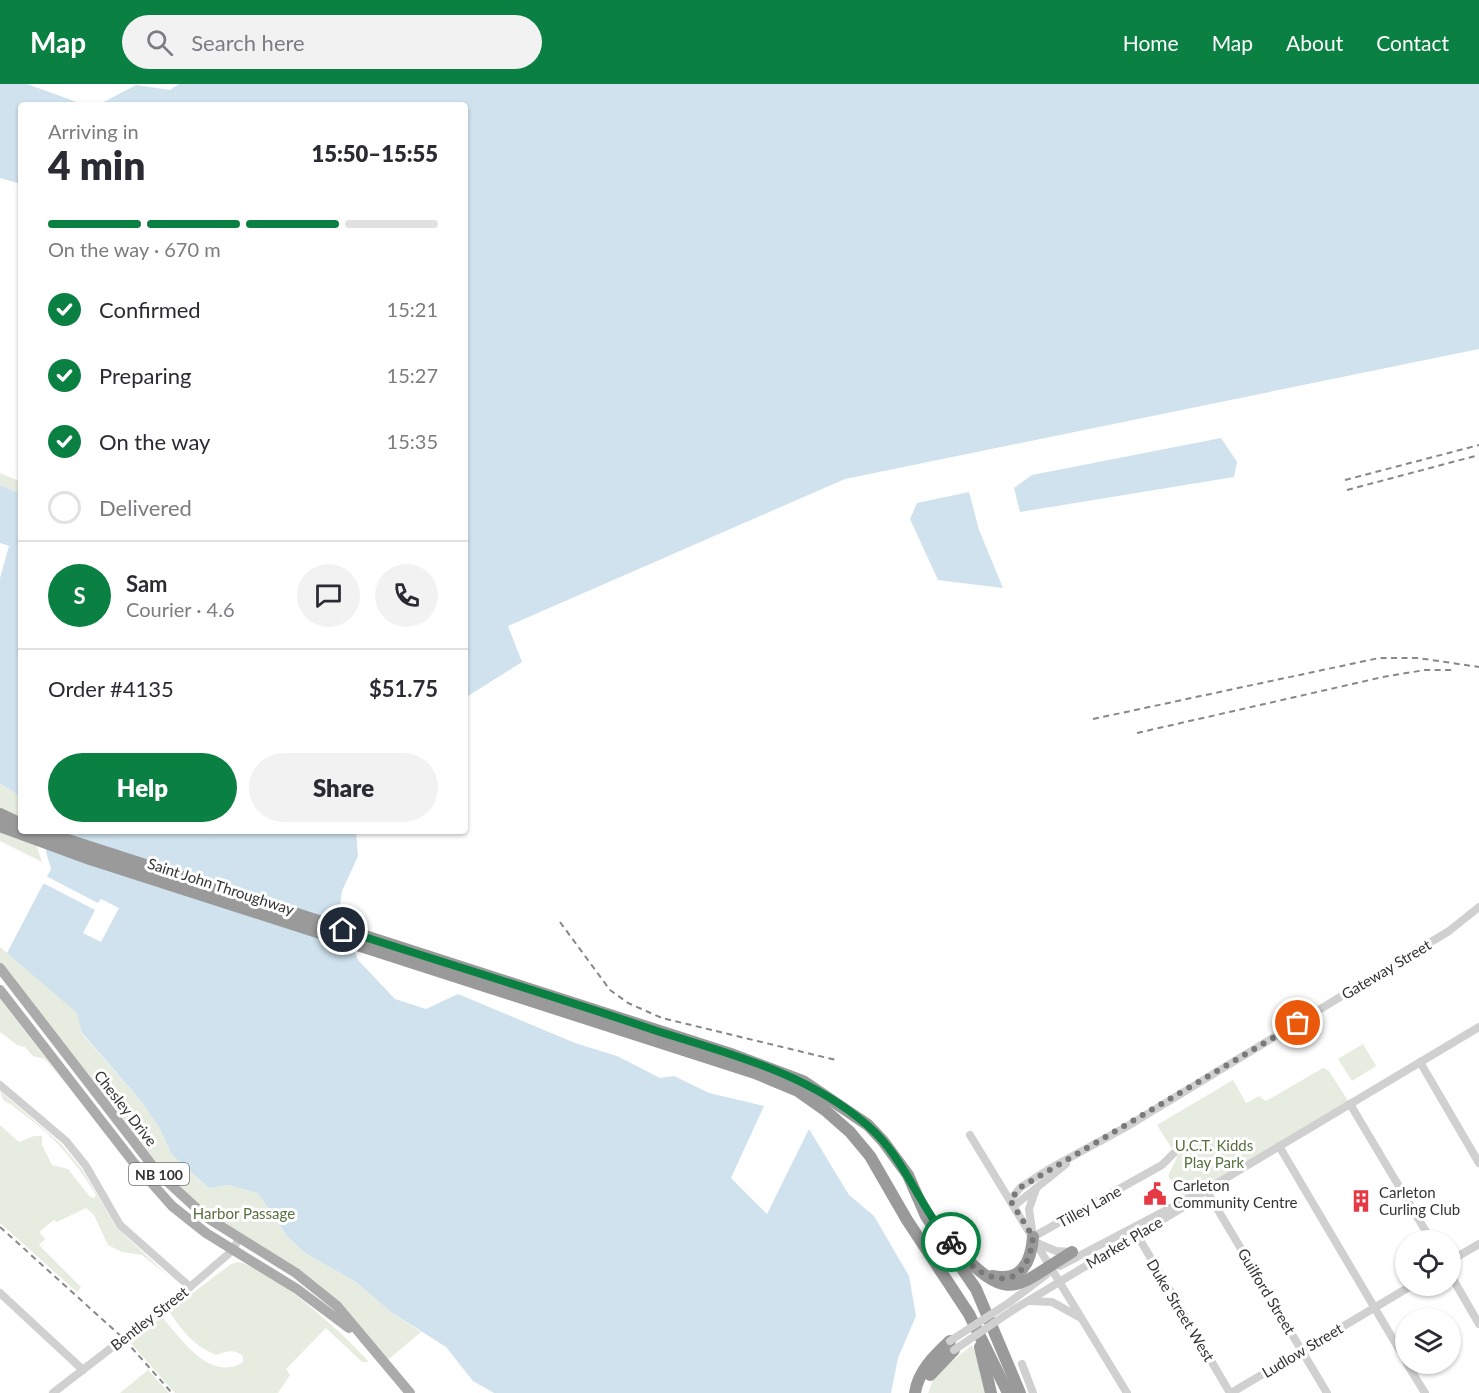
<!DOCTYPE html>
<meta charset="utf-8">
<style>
body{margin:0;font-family:Lato,sans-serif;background:#f2f2f3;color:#2b2b33;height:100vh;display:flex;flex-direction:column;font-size:22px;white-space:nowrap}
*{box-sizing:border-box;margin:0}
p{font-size:20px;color:#7c7c81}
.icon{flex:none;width:33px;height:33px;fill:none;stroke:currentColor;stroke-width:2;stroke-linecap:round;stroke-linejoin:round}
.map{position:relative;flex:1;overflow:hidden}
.side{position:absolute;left:18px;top:18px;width:450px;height:732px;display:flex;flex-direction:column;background:#fff;border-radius:6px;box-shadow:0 2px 4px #0004}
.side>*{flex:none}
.controls{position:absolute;left:1395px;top:1146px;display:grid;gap:12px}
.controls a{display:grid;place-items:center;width:66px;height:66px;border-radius:50%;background:#fff;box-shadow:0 2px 4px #0004;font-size:30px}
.pin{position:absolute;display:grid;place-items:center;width:51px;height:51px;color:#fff;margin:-26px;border:3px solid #fff;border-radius:50%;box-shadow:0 2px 6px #0007}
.courier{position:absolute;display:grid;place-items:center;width:60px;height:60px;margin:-30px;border:4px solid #0b8043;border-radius:50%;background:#fff;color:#222;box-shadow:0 2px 8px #0007}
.overview em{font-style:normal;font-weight:800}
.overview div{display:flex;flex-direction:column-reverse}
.overview{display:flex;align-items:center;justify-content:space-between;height:102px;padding:0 30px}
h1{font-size:39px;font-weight:800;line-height:45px}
.bar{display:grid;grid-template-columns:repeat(4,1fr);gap:9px 6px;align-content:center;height:72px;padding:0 30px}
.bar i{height:8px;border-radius:4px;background:#e1e1e2}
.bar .selected{background:#0b8043}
.bar p{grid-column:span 4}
.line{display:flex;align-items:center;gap:15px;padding:0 30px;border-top:2px solid #e1e1e2}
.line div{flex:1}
.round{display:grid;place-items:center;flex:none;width:63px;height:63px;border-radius:32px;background:#f2f2f3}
ol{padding:0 30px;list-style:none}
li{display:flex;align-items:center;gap:18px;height:66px}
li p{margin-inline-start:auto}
li .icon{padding:6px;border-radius:50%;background:#0b8043;color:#fff;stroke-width:4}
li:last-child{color:#7c7c81}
li i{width:33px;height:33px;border:3px solid #e1e1e2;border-radius:50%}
.button{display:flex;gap:12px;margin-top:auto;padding:12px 30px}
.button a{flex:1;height:69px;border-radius:36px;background:#0b8043;color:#fff;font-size:24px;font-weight:800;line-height:69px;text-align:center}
.button a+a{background:#f2f2f3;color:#2b2b33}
header{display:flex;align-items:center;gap:36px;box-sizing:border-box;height:84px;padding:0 30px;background:#0b8043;color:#fff}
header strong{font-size:28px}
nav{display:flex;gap:33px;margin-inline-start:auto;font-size:21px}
.search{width:420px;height:54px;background:#f2f2f3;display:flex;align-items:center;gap:15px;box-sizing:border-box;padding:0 21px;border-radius:33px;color:#7c7c81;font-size:22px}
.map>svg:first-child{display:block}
.green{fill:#e6ecdf}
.water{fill:#cfe2ee}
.pier{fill:#fff}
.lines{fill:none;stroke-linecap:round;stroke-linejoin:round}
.minor{stroke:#d0d0d0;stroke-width:8}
.major{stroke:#ababab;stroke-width:10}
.highway{stroke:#9a9a9a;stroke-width:12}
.rail{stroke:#888;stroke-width:2;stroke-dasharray:6 4.5;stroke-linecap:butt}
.minor-bridge{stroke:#d0d0d0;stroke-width:8}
.done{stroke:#7a7a7a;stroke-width:6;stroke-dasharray:0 10.8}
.route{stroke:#0b8043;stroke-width:8}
.labels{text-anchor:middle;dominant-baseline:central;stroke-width:6;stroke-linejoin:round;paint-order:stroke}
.shield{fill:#fff;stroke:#707070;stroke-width:1.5}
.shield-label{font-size:14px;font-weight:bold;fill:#333}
.street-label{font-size:15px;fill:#333;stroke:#fff}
.park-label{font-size:15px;fill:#56703f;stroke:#fff}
.poi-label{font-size:15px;fill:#333;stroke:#fff;text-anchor:start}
</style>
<header>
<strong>Map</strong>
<div class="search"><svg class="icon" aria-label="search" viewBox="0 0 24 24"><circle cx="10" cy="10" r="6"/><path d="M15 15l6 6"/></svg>Search here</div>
<nav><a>Home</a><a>Map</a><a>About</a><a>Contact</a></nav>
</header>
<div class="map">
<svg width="1479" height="1309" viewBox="0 0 1479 1309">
<rect width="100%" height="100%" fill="#fff"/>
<g class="green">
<path d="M 0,389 L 21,398 L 21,410 L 0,401 Z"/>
<path d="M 0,699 L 21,713 L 21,747 L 37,747 L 37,763 L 42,778 L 0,757 Z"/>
<path d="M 0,863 L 78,929 L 82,950 L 142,1018 L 160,1045 L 172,1071 L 209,1104 L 228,1101 L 258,1109 L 287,1152 L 305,1169 L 356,1198 L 391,1228 L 421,1248 L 384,1279 L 337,1222 L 174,1106 L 0,884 Z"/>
<path d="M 0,914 L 67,1002 L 45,975 L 33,972 L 25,963 L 17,961 L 0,948 Z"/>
<path d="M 1363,960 L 1376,982 L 1352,997 L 1338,975 Z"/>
<path d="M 1323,984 L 1329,987 L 1350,1020 L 1200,1110 L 1182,1116 L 1168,1092 L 1177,1073 L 1157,1041 L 1233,996 L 1246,1019 L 1259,1012 L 1266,1017 Z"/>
<path d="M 0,1007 L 61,1060 L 82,1085 L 116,1143 L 166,1190 L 142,1171 L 122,1168 L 108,1161 L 94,1131 L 86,1124 L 57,1138 L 54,1136 L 39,1148 L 45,1155 L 39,1161 L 81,1203 L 77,1208 L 0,1139 L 0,1041 L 19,1058 L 34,1052 L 42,1052 L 42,1061 L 52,1081 L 68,1085 L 90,1113 L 94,1114 L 96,1111 C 84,1090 65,1066 46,1048 C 35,1038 23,1031 12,1021 L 3,1016 Z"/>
<path d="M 238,1178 C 274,1186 344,1250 369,1278 L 362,1278 L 326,1244 L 286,1285 L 290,1291 L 278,1309 L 175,1309 L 130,1258 L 162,1233 C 181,1255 211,1299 243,1278 L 243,1272 C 234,1265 227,1267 216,1271 C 194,1262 182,1247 169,1227 L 231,1180 Z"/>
<path d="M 972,1261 L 983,1286 L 988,1309 L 928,1309 L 935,1291 Z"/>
<path d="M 148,1286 L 169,1309 L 120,1309 Z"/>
</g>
<g class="water">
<path d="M 0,0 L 27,0 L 85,21 L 21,21 L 21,100 L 0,94 Z"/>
<path d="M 179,0 L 1479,0 L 1479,265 L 845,395 L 508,542 L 522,578 L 465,614 L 465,21 L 98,21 L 136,1 L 170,6 Z"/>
<path d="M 1221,354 L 1237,378 L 1234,393 L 1020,428 L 1014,404 L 1032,391 Z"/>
<path d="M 0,401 L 21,410 L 21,713 L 0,699 L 0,494 L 9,462 L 0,459 Z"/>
<path d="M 969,408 L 979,446 L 1003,504 L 938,496 L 910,435 L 917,419 Z"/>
<path d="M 45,747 L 356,747 L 358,772 L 342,807 L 339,830 L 358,876 L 395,915 L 426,925 L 458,910 L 575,959 L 617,972 L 660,994 L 674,992 L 709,1009 L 764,1022 L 731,1094 L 767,1130 L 809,1045 L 849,1111 L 874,1132 L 909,1192 L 916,1232 L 898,1274 L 891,1309 L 494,1309 L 473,1297 L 446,1263 L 391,1228 L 356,1198 L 305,1169 L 287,1152 L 258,1109 L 228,1101 L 209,1104 L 172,1071 L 160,1045 L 142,1018 L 82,949 L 77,929 L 7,869 L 51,785 L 46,768 Z"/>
</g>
<path class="pier" d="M 44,791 L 98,819 L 101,815 L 119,824 L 101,858 L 83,849 L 95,826 L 41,798 Z"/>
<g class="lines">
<g class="minor">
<path d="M 1420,978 L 1479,1079"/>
<path d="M 0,1001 L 66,1057 L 86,1082 L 120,1141 L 190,1203"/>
<path d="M 1350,1020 L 1431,1156"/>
<path d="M 970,1051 L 1127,1309"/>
<path d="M 1279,1062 L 1406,1277"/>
<path d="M 1206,1106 L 1327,1309"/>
<path d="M 1010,1116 L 1021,1103 L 1049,1085 L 1126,1043 L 1449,847 L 1479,823"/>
<path d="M 1014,1122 L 1066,1080"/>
<path d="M 1032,1146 L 1029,1125 L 1036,1105"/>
<path d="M 1136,1149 L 1230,1309"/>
<path d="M 1033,1153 L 1162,1081 L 1173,1070"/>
<path d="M 1037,1159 L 1056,1167 L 1072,1168"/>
<path d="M 1450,1177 L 1479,1160"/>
<path d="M 1060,1182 L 1193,1112"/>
<path d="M 1450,1190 L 1479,1240"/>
<path d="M 0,1209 L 83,1286"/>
<path d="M 1029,1217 L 1052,1218 L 1079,1233"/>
<path d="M 1010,1218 L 1047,1190"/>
<path d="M 1013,1226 L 1185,1122 L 1206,1106 L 1479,943"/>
<path d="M 1022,1280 L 1033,1309"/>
<path d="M 1407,1280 L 1425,1309"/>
<path d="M 53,1309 L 190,1203 L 233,1166 L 239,1154"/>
<path d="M 1231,1309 L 1411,1202"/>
</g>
<g class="major">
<path d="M 0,884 L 158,1089 L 206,1133 L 296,1189 L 337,1222 L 410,1309"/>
<path d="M 0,906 L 134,1079 L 172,1122 L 206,1149 L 297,1205 L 349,1244"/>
</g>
<g class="highway">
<path d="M 0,730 L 21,740"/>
<path d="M 0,742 L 90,775 L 755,989 L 798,1007 L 825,1026 L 850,1048 L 870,1072 L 907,1136 L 969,1230 L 1008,1309"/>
<path d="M 40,747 L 734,971 L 803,997 L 868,1041 L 883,1057 L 908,1091 L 926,1132 L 976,1205 L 1020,1309"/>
<path d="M 958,1167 C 1011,1220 1015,1203 1072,1168"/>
<path d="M 992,1192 C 1021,1198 1031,1179 1033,1153"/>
<path d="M 980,1263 L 991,1309"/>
<path d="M 930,1291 L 954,1266"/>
<path d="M 915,1309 C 918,1287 935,1271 950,1257"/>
</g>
<g class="rail">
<path d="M 1345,396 L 1479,361"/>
<path d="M 1347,406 L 1479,371"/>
<path d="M 1093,635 L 1379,574 L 1418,574 L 1479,583"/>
<path d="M 1137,649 L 1383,593 L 1425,586 L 1455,586"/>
<path d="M 560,838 L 610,906 L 628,919 L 662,934 L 836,976"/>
<path d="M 0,1143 L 123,1254 L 172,1309"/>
</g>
<g class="minor-bridge">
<path d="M 950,1257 L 1010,1218"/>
<path d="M 954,1266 L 1013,1226"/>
</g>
</g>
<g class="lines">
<path class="done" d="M 951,1158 C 959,1168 970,1182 981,1188 C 1014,1206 1030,1184 1033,1153 L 1010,1116 L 1021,1103 L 1298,939"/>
<path class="route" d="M 343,846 C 447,880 551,911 654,946 C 729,970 806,988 867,1041 C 905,1073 918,1122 951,1158"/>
</g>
<defs>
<g id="civic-bare" transform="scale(1.8)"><path d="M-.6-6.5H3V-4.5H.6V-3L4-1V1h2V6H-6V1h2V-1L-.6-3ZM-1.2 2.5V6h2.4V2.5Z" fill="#e63946" stroke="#fff" stroke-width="2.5" paint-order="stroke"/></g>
<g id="building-bare" transform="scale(1.8)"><path d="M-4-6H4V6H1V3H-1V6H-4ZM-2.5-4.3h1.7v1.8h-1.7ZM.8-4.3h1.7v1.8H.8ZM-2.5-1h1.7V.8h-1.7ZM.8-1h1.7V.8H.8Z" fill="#e63946" stroke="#fff" stroke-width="2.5" paint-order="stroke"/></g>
</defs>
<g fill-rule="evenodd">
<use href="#civic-bare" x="1155" y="1110"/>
<use href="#building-bare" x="1361" y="1117"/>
</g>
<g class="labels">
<rect class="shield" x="129" y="1079" width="60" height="22" rx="4.5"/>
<g class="shield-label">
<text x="159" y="1090">NB 100</text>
</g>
<g class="street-label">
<text transform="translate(221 802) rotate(18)">Saint John Throughway</text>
<text transform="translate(1386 885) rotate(-31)">Gateway Street</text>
<text transform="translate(126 1024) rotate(52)">Chesley Drive</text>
<text transform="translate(1089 1122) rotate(-29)">Tilley Lane</text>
<text transform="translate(1124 1158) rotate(-31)">Market Place</text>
<text transform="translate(1267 1207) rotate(59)">Guilford Street</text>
<text transform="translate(1181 1226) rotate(59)">Duke Street West</text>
<text transform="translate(149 1234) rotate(-38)">Bentley Street</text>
<text transform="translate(1302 1266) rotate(-31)">Ludlow Street</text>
</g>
<g class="park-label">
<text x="1214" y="1061">U.C.T. Kidds<tspan x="1214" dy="17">Play Park</tspan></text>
<text x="244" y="1129">Harbor Passage</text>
</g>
<g class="poi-label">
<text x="1173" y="1101">Carleton<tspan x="1173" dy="17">Community Centre</tspan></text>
<text x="1379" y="1108">Carleton<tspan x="1379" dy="17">Curling Club</tspan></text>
</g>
</g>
</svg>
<div class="controls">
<a><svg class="icon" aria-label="locate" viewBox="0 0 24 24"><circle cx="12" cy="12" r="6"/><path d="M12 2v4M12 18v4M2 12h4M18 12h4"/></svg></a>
<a><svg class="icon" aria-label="layers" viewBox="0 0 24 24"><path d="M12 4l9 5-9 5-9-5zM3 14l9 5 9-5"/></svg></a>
</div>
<div class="pin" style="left:1298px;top:939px;background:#ea580c"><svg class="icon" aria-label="bag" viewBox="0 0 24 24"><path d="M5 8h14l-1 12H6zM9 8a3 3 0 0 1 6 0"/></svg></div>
<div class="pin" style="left:343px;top:846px;background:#1f2937"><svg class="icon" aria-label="home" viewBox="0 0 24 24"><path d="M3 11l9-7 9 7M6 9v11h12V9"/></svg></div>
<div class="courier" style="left:951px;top:1158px"><svg class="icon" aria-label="bike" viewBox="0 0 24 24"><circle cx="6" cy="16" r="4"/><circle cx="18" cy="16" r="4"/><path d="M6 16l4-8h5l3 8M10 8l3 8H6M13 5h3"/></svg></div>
<section class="side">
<div class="overview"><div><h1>4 min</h1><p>Arriving in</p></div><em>15:50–15:55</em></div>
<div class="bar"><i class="selected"></i><i class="selected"></i><i class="selected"></i><i></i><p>On the way · 670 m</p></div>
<ol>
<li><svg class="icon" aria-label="check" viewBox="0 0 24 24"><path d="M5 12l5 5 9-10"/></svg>Confirmed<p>15:21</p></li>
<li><svg class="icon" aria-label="check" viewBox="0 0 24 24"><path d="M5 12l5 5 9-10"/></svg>Preparing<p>15:27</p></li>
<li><svg class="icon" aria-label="check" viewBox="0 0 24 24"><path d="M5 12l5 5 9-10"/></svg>On the way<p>15:35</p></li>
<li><i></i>Delivered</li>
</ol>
<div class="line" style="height:108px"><b class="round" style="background:#0b8043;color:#fff">S</b><div><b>Sam</b><p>Courier · 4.6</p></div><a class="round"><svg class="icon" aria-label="chat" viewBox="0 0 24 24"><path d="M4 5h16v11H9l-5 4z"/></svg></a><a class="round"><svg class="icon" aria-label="phone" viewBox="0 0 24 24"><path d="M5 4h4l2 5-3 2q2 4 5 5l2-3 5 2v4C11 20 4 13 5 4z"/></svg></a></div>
<div class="line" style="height:78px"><div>Order #4135</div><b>$51.75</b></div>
<div class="button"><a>Help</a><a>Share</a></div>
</section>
</div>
